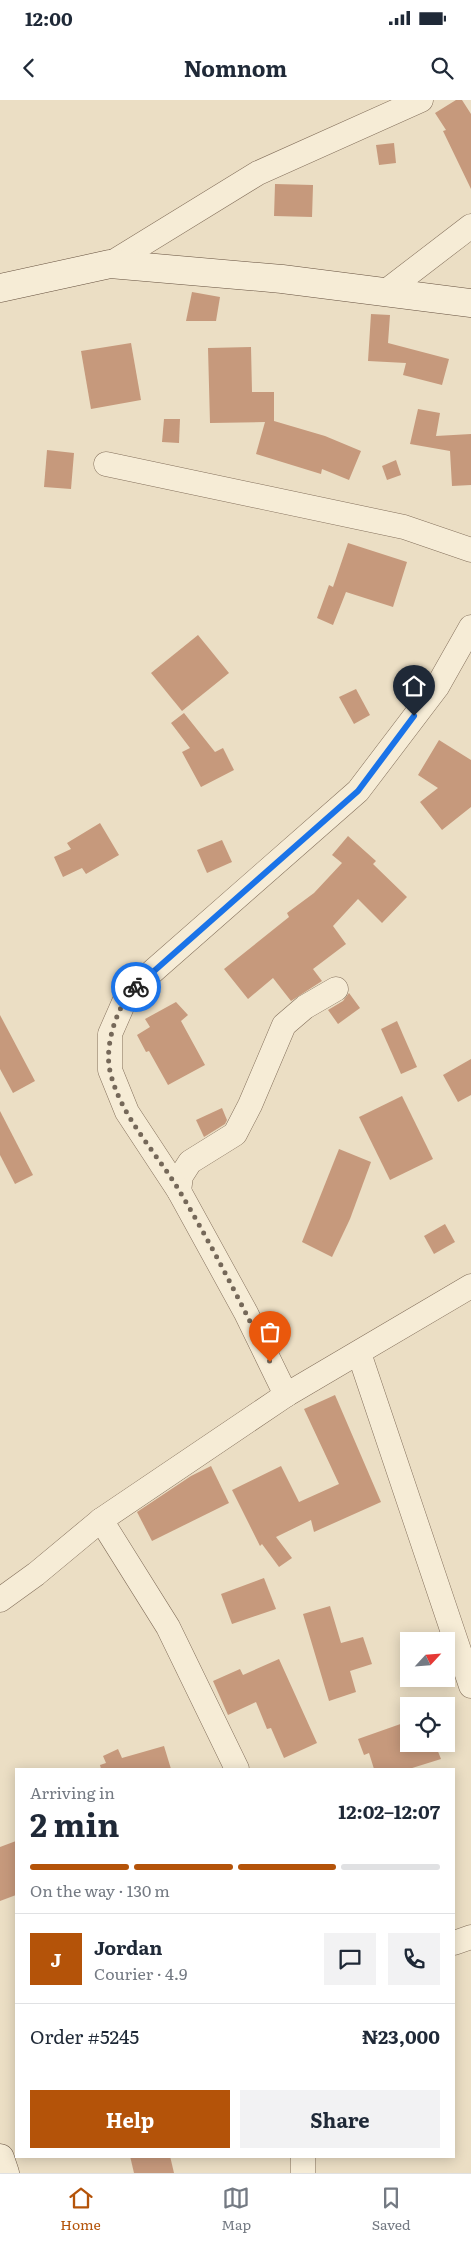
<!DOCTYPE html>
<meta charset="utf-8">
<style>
body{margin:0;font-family:Literata,serif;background:#f2f2f3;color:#1f2937;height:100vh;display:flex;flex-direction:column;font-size:19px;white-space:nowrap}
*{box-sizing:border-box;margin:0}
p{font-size:16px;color:#747a83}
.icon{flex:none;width:28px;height:28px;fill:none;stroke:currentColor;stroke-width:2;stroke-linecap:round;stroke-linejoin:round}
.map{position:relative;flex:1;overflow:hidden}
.sheet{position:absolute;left:15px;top:1668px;width:440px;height:390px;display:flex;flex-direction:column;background:#fff;border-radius:0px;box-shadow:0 2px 12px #0003}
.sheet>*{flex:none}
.needle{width:32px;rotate:64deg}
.controls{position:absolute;left:400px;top:1532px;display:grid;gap:10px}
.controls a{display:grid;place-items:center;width:55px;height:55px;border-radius:0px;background:#fff;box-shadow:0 2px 12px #0003;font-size:25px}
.pin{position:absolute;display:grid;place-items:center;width:42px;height:42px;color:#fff;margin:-51px -21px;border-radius:50% 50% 50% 0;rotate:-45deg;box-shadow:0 0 5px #0007}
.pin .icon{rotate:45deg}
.courier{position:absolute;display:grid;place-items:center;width:50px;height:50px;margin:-25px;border:4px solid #1a73e8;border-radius:50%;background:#fff;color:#222;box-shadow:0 1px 6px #0007}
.head em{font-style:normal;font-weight:700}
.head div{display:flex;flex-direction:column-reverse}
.head{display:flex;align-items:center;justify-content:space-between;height:85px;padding:0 15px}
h1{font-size:32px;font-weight:700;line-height:38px}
.bar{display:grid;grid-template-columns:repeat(4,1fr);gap:8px 5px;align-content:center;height:60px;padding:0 15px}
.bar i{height:6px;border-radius:4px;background:#e0e1e3}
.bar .current{background:#b45309}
.bar p{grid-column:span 4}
.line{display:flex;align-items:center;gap:12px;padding:0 15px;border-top:1px solid #e0e1e3}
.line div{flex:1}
.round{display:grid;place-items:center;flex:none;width:52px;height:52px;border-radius:0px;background:#f2f2f3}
.action{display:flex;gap:10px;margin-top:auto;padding:10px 15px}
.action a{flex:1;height:58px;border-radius:0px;background:#b45309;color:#fff;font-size:20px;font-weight:700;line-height:58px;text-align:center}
.action a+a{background:#f2f2f3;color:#1f2937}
.status{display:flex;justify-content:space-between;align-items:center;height:35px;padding:0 25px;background:#fff;direction:ltr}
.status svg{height:14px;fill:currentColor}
header{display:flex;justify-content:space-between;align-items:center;height:65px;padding:0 15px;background:#fff;font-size:22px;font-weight:700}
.tabs{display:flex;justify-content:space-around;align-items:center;height:70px;border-top:1px solid #e0e1e3;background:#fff;font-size:14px;color:#747a83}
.tabs a{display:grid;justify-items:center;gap:2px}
.tabs .current{color:#b45309}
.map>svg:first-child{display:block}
.building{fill:#c6997c}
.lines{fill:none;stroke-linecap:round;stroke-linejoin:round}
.street-casing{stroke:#84705c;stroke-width:25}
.secondary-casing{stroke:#66513f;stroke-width:29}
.street{stroke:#f6ecd6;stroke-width:24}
.secondary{stroke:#f6ecd6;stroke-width:28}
.done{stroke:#756859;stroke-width:5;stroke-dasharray:0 9}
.route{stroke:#1a73e8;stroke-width:6}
</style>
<div class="status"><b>12:00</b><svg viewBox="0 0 49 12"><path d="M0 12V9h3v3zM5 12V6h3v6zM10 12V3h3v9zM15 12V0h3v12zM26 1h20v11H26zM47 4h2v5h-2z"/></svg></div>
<header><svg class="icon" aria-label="back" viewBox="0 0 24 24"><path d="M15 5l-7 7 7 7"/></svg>Nomnom<svg class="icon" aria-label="search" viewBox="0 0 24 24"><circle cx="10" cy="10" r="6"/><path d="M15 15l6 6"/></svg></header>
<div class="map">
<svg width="471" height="2073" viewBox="0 0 471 2073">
<rect width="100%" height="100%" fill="#ebdec4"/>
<g class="building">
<path d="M 456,0 L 462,0 L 471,14 L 471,89 L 443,31 L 446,30 L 435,13 Z"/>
<path d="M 394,43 L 396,63 L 379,65 L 376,45 Z"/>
<path d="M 275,84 L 313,85 L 312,117 L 274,116 Z"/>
<path d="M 192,192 L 220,197 L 216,221 L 186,221 Z"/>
<path d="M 371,214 L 390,215 L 388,243 L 449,259 L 442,285 L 403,275 L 406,263 L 368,261 Z"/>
<path d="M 131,243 L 141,300 L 91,309 L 81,251 Z"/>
<path d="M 251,247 L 252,292 L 274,292 L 274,321 L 325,336 L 361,351 L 349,380 L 322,369 L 321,374 L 256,354 L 265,322 L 210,323 L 208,248 Z"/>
<path d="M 418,309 L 440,313 L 436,336 L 471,334 L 471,385 L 452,386 L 450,351 L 410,344 Z"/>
<path d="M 164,319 L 180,319 L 179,343 L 162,342 Z"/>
<path d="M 47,350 L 74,353 L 71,389 L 44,387 Z"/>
<path d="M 396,360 L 401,375 L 387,380 L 382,366 Z"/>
<path d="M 348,443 L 407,462 L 393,507 L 346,492 L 333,525 L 317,518 L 329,485 L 333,487 Z"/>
<path d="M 198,535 L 229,573 L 182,611 L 151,573 Z"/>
<path d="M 356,589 L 370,615 L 354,624 L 339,597 Z"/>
<path d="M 184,613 L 215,652 L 223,648 L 234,670 L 201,687 L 182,652 L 190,648 L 171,623 Z"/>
<path d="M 439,640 L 471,660 L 471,707 L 442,730 L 420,702 L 438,688 L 418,675 Z"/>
<path d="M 100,723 L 119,755 L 86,774 L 82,768 L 63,777 L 54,757 L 71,749 L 67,743 Z"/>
<path d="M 348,736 L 376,761 L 373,764 L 407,797 L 382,823 L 358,799 L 333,826 L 346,844 L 313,869 L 322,881 L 291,901 L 273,878 L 248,899 L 224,869 L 289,817 L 287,813 L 314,793 L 342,763 L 332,755 Z"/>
<path d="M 222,740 L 232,762 L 207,773 L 197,750 Z"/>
<path d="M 349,893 L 360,908 L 338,924 L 328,910 L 343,901 Z"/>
<path d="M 176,902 L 188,915 L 181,921 L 205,965 L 168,985 L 149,951 L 146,952 L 137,935 L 150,927 L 145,919 Z"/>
<path d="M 0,915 L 35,981 L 13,993 L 0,969 Z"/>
<path d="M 397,921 L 417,967 L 401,974 L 381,929 Z"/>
<path d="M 471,959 L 471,995 L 458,1002 L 443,975 Z"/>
<path d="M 402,996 L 433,1059 L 390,1080 L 359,1017 Z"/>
<path d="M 222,1008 L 227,1020 L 225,1024 L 204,1037 L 196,1020 Z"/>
<path d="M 0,1011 L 33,1075 L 15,1084 L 0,1055 Z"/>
<path d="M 339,1049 L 371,1062 L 350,1119 L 332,1157 L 302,1142 Z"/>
<path d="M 445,1124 L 455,1142 L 434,1154 L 424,1136 Z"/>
<path d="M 335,1295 L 381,1402 L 314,1432 L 311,1420 L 276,1437 L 292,1458 L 279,1467 L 262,1444 L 260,1446 L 232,1390 L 281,1366 L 299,1402 L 339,1384 L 304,1309 Z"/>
<path d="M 211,1366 L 229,1403 L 152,1441 L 137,1412 L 191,1376 Z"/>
<path d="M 264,1478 L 276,1509 L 232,1524 L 221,1494 Z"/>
<path d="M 330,1506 L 341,1543 L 363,1537 L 372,1564 L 350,1571 L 356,1592 L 329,1601 L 303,1514 Z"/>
<path d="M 279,1559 L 317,1643 L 284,1658 L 271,1628 L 267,1629 L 256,1602 L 228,1615 L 213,1581 L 240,1569 L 243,1575 Z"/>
<path d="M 409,1621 L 409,1644 L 435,1644 L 441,1659 L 409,1669 L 374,1669 L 369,1653 L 364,1655 L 358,1639 Z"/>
<path d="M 164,1646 L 171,1669 L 101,1669 L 100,1665 L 106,1663 L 103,1656 L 118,1649 L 122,1658 Z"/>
<path d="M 16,1741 L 16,1795 L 0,1801 L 0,1747 Z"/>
<path d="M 130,2056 L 170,2056 L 174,2073 L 134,2073 Z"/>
</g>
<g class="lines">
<g class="street-casing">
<g id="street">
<path d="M 110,164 L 258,73 L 421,0"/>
<path d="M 385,192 L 471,126"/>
<path d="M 106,364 L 404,427 L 471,450"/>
<path d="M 179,1091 L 181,1076 L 190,1062 L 235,1034 L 250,1005 L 284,925 L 305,907 L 336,889"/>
<path d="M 359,1253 L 471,1586"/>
<path d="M 286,1295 L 246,1213 L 179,1091 L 127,1012 L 110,970 L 110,934 L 128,893 L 358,691 L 437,587 L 471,527"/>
<path d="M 101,1420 L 168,1527 L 237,1669"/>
<path d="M 0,1500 L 36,1474 L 101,1420 L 286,1295 L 471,1186"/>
<path d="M 454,1843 L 471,1837"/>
<path d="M 303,2073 L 303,2056"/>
</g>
</g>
<g class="secondary-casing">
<g id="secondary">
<path d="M 0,188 L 110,164 L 282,179 L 471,203"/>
<path d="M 0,2058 L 5,2073"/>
</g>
</g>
<use href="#street" class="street"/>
<use href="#secondary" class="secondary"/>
</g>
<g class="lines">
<path class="done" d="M 136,887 C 117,904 104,946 110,971 C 120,1016 157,1053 180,1092 C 213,1147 242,1205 270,1262"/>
<path class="route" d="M 136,887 L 358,691 L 414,616"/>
</g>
</svg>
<div class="controls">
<a><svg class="needle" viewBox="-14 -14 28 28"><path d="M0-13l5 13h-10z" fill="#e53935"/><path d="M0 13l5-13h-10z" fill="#747a83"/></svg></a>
<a><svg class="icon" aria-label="locate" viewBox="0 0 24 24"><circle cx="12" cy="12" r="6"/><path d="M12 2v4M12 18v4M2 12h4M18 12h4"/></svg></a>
</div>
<div class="pin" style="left:270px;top:1262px;background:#ea580c"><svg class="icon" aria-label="bag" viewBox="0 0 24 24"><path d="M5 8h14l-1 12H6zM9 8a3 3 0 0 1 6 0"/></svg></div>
<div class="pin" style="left:414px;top:616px;background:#1f2937"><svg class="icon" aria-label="home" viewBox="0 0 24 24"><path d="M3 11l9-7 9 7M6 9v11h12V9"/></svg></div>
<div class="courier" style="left:136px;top:887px"><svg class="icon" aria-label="bike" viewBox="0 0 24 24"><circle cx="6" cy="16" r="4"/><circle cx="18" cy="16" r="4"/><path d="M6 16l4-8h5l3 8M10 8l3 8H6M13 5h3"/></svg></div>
<section class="sheet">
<div class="head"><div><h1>2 min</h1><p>Arriving in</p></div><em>12:02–12:07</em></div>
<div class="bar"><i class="current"></i><i class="current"></i><i class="current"></i><i></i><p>On the way · 130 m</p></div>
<div class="line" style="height:90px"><b class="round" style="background:#b45309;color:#fff">J</b><div><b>Jordan</b><p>Courier · 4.9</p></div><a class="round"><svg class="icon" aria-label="chat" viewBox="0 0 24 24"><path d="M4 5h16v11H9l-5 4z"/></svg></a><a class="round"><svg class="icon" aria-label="phone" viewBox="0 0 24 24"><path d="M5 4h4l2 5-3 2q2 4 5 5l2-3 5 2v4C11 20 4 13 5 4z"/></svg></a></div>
<div class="line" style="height:65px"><div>Order #5245</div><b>₦23,000</b></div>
<div class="action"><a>Help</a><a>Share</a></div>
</section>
</div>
<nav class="tabs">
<a class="current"><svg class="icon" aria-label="home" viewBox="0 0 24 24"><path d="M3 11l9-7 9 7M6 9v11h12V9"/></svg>Home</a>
<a><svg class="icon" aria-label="map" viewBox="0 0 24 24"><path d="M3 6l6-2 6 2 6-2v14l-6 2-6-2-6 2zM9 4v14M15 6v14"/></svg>Map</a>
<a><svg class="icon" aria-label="saved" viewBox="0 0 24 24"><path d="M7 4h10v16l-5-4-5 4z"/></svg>Saved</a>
</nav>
